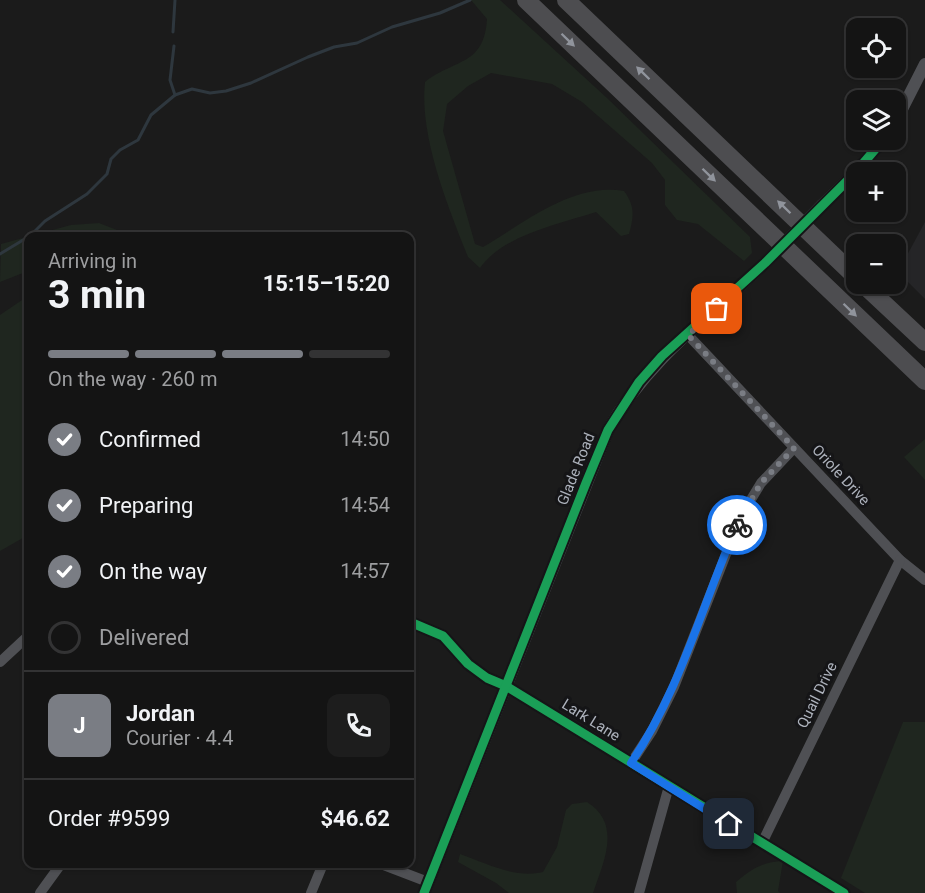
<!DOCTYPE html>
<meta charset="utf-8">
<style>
body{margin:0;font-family:Roboto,sans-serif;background:#1d1d1d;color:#f1f3f6;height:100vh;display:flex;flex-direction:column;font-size:22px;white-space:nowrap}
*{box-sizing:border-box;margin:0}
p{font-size:20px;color:#9d9ea0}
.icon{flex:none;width:33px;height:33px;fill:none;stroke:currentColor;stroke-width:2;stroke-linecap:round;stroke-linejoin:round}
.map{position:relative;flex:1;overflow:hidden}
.sheet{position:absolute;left:24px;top:232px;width:390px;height:636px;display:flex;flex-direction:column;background:#141414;border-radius:12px;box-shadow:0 2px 4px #0004,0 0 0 2px #333334}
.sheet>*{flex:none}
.fabs{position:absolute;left:846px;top:18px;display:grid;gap:12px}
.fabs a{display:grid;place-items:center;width:60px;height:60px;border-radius:12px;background:#141414;box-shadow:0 2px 4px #0004,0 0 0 2px #333334;font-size:30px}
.pin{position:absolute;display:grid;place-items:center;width:51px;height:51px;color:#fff;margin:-26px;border-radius:12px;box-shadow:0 3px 9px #0006}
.courier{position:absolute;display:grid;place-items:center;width:60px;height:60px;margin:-30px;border:4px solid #1a73e8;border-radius:50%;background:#fff;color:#222;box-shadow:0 2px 8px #0007}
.head em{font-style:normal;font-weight:700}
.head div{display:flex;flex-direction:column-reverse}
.head{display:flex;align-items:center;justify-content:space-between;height:102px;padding:0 24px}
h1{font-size:39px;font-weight:700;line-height:45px}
.bar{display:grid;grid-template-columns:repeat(4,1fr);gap:9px 6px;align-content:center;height:72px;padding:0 24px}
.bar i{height:8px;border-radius:4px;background:#333334}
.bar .on{background:#7a7d84}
.bar p{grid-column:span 4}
.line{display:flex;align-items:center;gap:15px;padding:0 24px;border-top:2px solid #333334}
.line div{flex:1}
.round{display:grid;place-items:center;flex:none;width:63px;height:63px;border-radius:12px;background:#1d1d1d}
ol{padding:0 24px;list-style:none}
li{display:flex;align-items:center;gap:18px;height:66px}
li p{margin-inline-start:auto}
li .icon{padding:6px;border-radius:50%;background:#7a7d84;color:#fff;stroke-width:4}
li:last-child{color:#9d9ea0}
li i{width:33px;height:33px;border:3px solid #333334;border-radius:50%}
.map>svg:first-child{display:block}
.built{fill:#252527}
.green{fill:#1f261f}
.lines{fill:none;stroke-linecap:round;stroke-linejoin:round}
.stream{stroke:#2e373e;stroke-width:3}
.minor{stroke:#4f5054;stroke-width:10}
.tertiary{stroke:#4f5054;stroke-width:12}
.motorway{stroke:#4d4d50;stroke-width:18}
.tertiary-bridge{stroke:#4f5054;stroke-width:12}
.cycleway-casing{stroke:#151517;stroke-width:13}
.cycleway{stroke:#1a9f57;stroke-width:9}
.oneway{fill:#90949c}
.done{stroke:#7a7d84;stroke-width:6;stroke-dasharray:0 10.8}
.route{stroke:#1a73e8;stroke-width:8}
.labels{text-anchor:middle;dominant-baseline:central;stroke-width:6;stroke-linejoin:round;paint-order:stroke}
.street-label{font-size:15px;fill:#adb2bc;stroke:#151517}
</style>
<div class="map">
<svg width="925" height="893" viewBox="0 0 925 893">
<rect width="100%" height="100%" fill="#1b1b1b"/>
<path class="built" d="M 925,222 L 925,299 L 898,272 Z"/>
<g class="green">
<path d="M 471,0 L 500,0 L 607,98 L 750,237 L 752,253 L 744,261 L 698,224 L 677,220 L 665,205 L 665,180 L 652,163 L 582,102 L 552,84 L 491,73 L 468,86 L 447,104 L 443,131 L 475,244 L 483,247 C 524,223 573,182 624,191 C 635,206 634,216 629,234 L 621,236 L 596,212 C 559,224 503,235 480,268 L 468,257 C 448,207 419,136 425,82 C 456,58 484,66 487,19 Z"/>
<path d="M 99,223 L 117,230 L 125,237 L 28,237 L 28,271 L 0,282 L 1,244 L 71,225 Z"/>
<path d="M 28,296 L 28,535 L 0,551 L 0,315 Z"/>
<path d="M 925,439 L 925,480 L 904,457 Z"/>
<path d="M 903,722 L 925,722 L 925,893 L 865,893 L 841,878 Z"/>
<path d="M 587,802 C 622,824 604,861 593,893 L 509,893 L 496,883 L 458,862 L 460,854 C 486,863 515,879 543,872 L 557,847 L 566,810 L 572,804 Z"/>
<path d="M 783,861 L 778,891 L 780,893 L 737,893 L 736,882 C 752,869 762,862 783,861 Z"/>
</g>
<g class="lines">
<g class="stream">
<path d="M 173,32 L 175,0"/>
<path d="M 174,46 L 170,80 L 175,95"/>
<path d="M 29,237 L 45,221 L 87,194 L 107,174 L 111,159 L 120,150 L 138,140 L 151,115 L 175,95 L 192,89 L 210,93 L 226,91 L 251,83 L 308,57 L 334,47 L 357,43 L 392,27 L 440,13 L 470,0"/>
<path d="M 0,254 L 28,237"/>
</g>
<g class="minor">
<path d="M 688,335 L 900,560 L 925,580"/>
<path d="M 410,622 L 443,636 L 468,664 L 487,678 L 506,686 L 844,893"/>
<path d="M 0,662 L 28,636"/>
<path d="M 631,763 L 652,731 L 674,687 L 741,516 L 761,483 L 794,448"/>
<path d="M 762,843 L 900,560"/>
<path d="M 381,864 L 428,882"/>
<path d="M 40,893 L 61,864"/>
<path d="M 311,893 L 323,864"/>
<path d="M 639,893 L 669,786"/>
</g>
<g class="tertiary">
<path d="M 896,121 L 925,64"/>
<path d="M 822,205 L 855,173 L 883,140"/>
<path d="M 424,893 L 608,430 C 646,362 709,316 765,263"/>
</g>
<g class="motorway">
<path d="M 526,0 L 925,381"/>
<path d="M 566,0 L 856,277"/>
<path d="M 863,284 L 925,342"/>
</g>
<path class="tertiary-bridge" d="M 765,263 L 822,205"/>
<g class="cycleway-casing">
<g id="cycleway">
<path d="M 410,622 L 443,636 L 468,664 L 487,678 L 506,686 L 844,893"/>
<path d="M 424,893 L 586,483 L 608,430 L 639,382 L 662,356 L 765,263 L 855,173 L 883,140"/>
</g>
</g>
<use href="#cycleway" class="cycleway"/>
</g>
<defs><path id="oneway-solid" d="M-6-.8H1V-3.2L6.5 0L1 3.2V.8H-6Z" transform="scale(1.5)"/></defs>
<g class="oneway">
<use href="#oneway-solid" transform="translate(568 40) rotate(44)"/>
<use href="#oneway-solid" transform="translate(643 73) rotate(-136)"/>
<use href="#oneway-solid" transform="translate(709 175) rotate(44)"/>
<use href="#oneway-solid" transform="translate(784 207) rotate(-136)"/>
<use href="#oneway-solid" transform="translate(850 310) rotate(44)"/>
</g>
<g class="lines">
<path class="done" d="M 717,309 L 688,335 L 794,448 L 761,483 L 737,525"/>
<path class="route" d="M 729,824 L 631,763 C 681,689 702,605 737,525"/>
</g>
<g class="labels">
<g class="street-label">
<text transform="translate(576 469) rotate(-68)">Glade Road</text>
<text transform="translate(841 475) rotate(47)">Oriole Drive</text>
<text transform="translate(817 695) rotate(-64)">Quail Drive</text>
<text transform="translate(591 720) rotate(32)">Lark Lane</text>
</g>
</g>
</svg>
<div class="fabs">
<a><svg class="icon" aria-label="locate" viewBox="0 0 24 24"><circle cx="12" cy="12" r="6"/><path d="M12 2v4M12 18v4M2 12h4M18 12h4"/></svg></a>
<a><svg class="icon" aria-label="layers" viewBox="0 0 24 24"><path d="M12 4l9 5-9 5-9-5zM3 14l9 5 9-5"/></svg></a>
<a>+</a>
<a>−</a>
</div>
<div class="pin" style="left:717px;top:309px;background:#ea580c"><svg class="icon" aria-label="bag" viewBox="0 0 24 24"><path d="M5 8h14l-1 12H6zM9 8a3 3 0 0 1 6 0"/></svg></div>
<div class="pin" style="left:729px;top:824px;background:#1f2937"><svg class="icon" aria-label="home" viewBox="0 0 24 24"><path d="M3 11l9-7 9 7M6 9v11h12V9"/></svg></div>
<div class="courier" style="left:737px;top:525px"><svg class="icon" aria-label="bike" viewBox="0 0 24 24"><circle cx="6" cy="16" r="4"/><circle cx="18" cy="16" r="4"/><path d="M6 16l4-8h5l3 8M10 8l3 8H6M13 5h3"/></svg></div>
<section class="sheet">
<div class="head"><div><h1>3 min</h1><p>Arriving in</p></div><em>15:15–15:20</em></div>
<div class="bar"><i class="on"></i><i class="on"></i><i class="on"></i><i></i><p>On the way · 260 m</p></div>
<ol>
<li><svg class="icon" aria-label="check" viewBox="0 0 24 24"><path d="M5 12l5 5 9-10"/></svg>Confirmed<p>14:50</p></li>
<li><svg class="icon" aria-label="check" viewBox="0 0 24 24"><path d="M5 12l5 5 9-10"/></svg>Preparing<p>14:54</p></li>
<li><svg class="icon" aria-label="check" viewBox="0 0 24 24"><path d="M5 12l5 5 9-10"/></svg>On the way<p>14:57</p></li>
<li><i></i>Delivered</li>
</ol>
<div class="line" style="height:108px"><b class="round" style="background:#7a7d84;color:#fff">J</b><div><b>Jordan</b><p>Courier · 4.4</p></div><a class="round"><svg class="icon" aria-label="phone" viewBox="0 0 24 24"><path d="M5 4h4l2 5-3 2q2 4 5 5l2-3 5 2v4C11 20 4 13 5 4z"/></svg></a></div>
<div class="line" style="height:78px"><div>Order #9599</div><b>$46.62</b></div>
</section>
</div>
